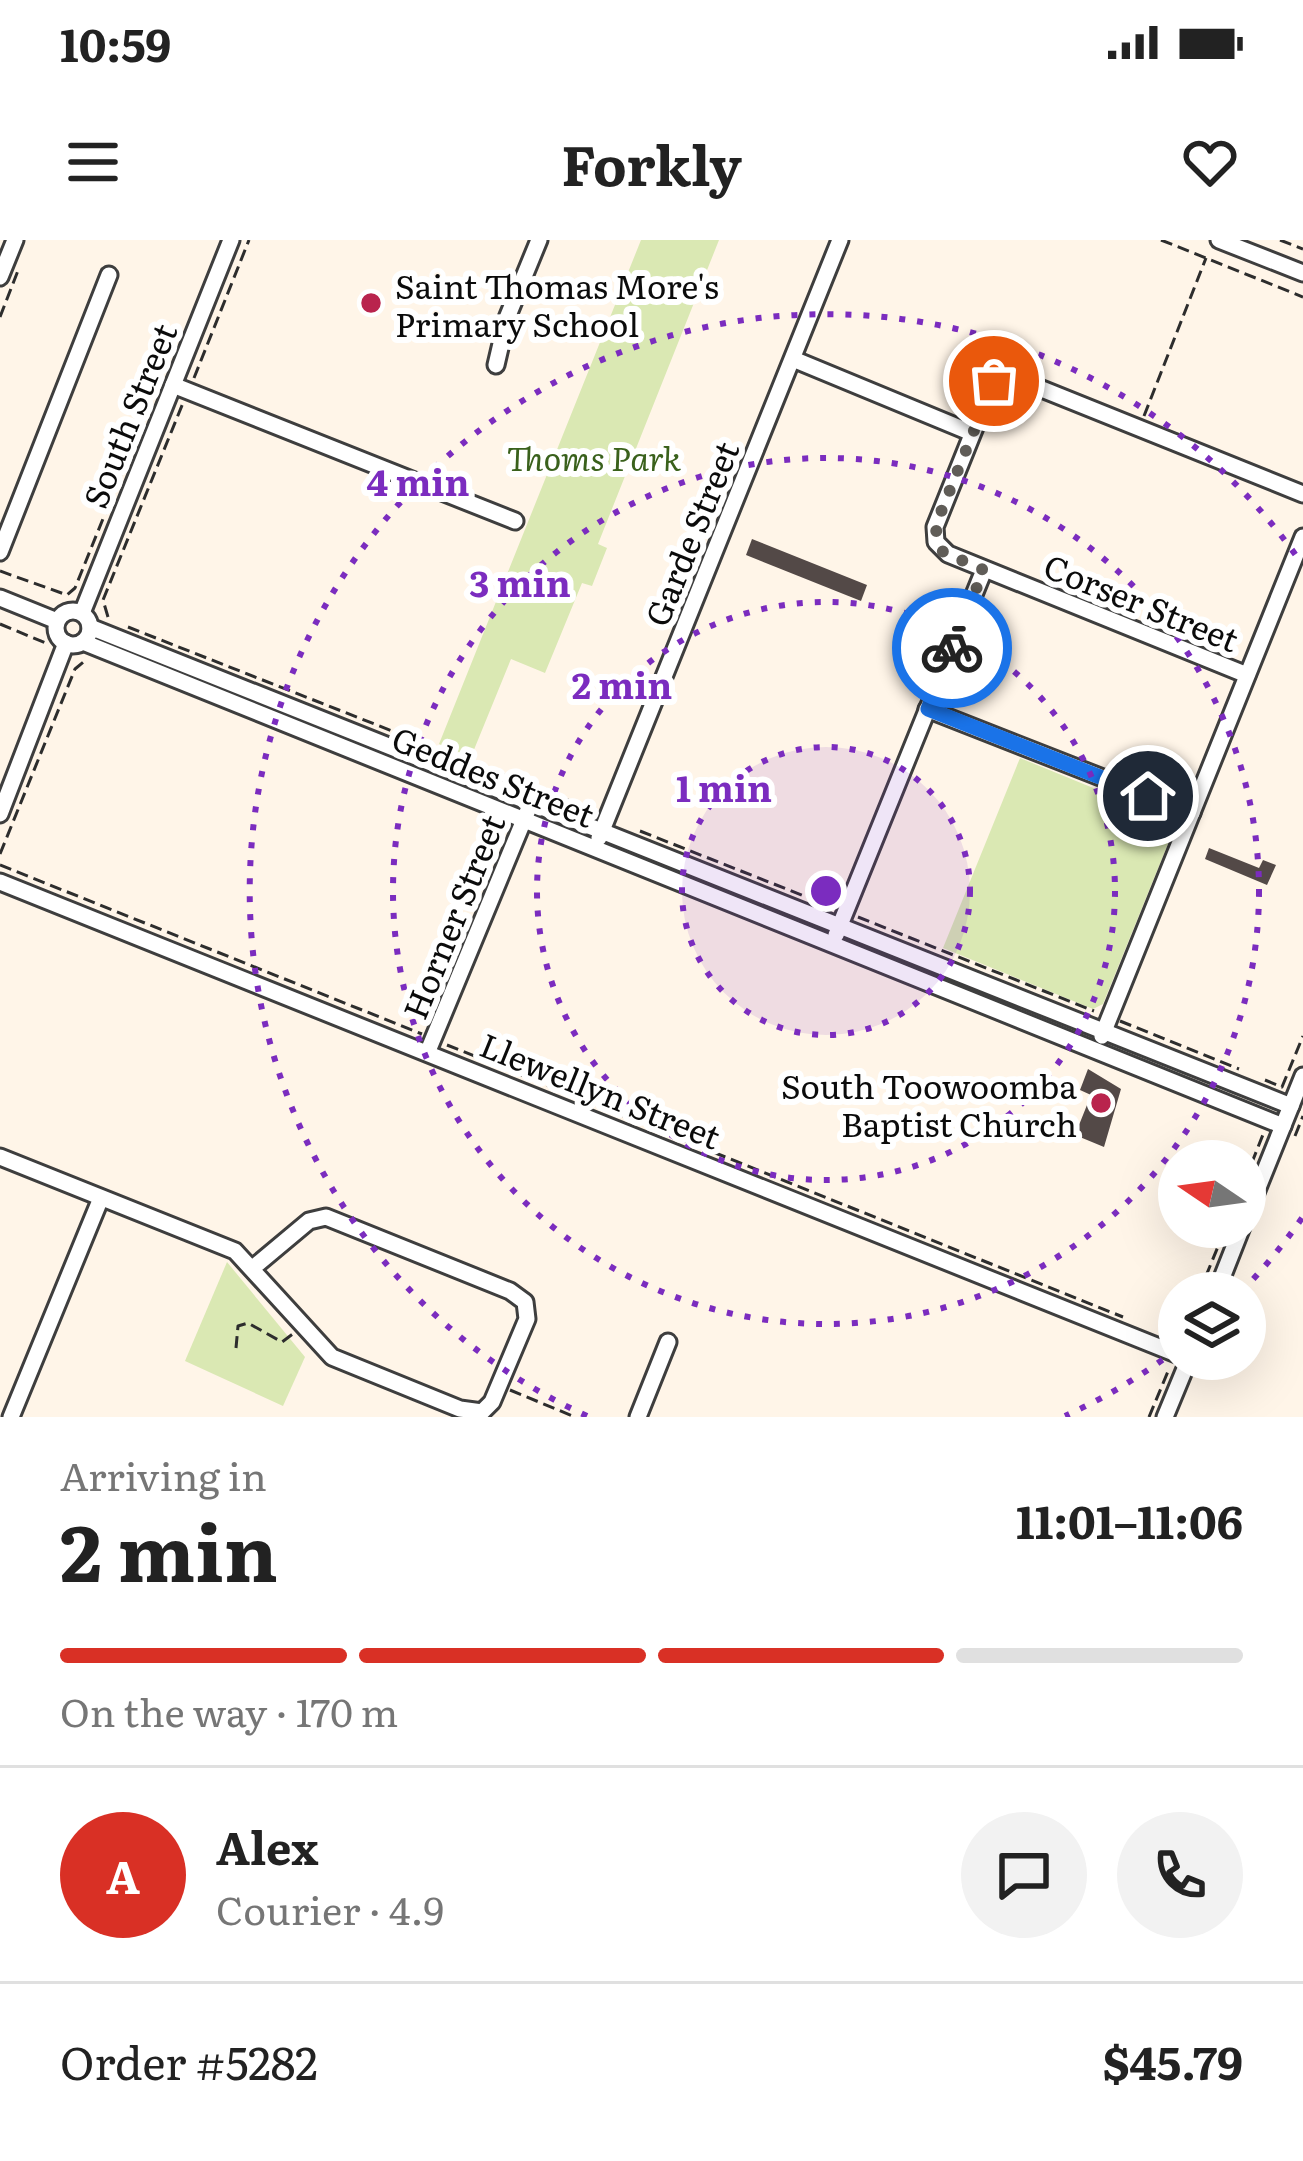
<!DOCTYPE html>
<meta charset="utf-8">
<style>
body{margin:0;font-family:Literata,serif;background:#f2f2f2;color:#222;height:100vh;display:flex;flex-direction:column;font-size:45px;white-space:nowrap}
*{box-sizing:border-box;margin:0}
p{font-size:39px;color:#767676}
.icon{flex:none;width:66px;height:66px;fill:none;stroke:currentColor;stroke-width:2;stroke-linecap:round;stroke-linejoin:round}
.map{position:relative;height:1177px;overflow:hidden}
.side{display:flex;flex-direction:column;background:#fff;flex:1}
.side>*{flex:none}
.needle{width:78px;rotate:283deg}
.controls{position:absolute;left:1158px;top:900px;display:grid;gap:24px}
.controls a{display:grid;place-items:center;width:108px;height:108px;border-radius:50%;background:#fff;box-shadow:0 12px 48px #0002;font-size:60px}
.pin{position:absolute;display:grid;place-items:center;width:102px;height:102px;color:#fff;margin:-51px;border:6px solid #fff;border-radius:50%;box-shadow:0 3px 12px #0007}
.courier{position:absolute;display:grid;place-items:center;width:120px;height:120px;margin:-60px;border:9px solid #1a73e8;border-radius:50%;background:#fff;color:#222;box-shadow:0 3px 15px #0007}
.head em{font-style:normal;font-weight:700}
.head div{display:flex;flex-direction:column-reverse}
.head{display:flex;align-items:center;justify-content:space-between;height:204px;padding:0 60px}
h1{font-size:78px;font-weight:700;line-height:90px}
.bar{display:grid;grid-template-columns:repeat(4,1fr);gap:18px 12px;align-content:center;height:144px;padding:0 60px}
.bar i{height:15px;border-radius:9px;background:#e0e0e0}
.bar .current{background:#d93025}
.bar p{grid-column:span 4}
.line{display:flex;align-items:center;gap:30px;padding:0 60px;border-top:3px solid #e0e0e0}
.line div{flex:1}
.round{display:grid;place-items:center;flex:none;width:126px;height:126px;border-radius:63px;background:#f2f2f2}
.status{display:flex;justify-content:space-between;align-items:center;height:84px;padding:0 60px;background:#fff;direction:ltr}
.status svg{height:33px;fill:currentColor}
header{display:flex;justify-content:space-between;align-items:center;height:156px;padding:0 60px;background:#fff;font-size:54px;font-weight:700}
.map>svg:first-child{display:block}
.green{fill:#dae8b3}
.building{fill:#534947}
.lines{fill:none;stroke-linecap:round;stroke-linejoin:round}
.minor-casing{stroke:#3e3e3e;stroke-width:21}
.path{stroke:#2d2d2d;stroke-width:3;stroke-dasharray:12 6;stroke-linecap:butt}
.minor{stroke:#fff;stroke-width:15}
.done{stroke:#605d58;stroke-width:12;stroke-dasharray:0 21.6}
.route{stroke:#1a73e8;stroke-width:15}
.ring{fill:none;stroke:#7b2cbf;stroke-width:6;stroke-dasharray:6 12}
.poi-dot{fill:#b9244d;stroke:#fff;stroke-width:4.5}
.labels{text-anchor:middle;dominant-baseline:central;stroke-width:12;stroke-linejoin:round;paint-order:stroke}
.poi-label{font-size:33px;fill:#0b0b0b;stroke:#fff;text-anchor:start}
.street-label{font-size:33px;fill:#0b0b0b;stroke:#fff}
.park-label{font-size:33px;font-style:italic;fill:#3a611c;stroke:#fff}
.centre{fill:#7b2cbf;stroke:#fff;stroke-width:6}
.ring-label{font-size:36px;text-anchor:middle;font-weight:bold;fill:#7b2cbf;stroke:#fff;stroke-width:12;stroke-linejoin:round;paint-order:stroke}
</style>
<div class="status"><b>10:59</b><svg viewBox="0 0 49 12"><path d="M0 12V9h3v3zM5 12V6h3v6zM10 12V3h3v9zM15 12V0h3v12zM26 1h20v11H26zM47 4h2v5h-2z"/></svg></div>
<header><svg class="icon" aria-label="menu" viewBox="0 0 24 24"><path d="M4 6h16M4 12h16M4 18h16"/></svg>Forkly<svg class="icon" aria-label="heart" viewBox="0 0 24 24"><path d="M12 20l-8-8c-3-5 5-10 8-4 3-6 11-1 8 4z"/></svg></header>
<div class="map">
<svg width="1303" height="1177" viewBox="0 0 1303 1177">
<rect width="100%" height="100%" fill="#fff5e8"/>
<g class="green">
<path d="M 641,0 L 719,0 L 598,304 L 607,308 L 592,346 L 582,343 L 545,433 L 511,419 L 471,517 L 439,504 Z"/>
<path d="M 1020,518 L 1169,579 L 1174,589 L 1103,764 L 1093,769 L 943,708 Z"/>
<path d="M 227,1022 L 305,1117 L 283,1166 L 185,1121 Z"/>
</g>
<g class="building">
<path d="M 752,299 L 867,345 L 861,361 L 746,315 Z"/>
<path d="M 1209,608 L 1259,628 L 1263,620 L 1276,625 L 1267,645 L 1205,619 Z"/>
<path d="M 1088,829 L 1121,849 L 1104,907 L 1075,895 L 1091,855 L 1080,850 Z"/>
</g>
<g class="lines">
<g class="minor-casing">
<g id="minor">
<path d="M 1219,0 L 1303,33"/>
<path d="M 0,37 L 15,0"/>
<path d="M 793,119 L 972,193"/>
<path d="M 496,125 L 507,78 L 539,0"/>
<path d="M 173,145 L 515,281"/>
<path d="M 0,312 L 109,35"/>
<path d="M 0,358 L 57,381"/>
<circle cx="73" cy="388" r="17"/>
<path d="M 82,373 L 231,0"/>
<path d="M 90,387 L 1291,866"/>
<path d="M 83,402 L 1283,886"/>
<path d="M 1247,435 L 948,314 L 936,302 L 935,287 L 992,145 L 1007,135 L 1303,254"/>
<path d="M 927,469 L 1192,573"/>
<path d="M 0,574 L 66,403"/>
<path d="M 599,598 L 840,0"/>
<path d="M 0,642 L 1179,1115"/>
<path d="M 836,695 L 984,330"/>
<path d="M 1102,796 L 1303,297"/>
<path d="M 428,811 L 528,570"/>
<path d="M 0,917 L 235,1011 L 332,1117 L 460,1169 L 482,1172 L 492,1162 L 527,1079 L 525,1062 L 510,1051 L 326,977 L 309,981 L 254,1027"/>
<path d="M 1245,980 L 1303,836"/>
<path d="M 1216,1053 L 1242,987"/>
<path d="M 11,1177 L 101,958"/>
<path d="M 638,1177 L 668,1102"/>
<path d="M 1165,1177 L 1189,1119"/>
</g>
</g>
<g class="path">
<path d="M 1161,0 L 1303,57"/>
<path d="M 1280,0 L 1303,9"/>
<path d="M 0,77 L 19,28"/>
<path d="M 194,138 L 249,0"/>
<path d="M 1144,176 L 1206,18"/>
<path d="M 0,331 L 67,355 L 75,348 L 149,165"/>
<path d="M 108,377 L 103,360 L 183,163"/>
<path d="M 0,384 L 48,404"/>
<path d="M 128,387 L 593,570"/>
<path d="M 640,591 L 832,667"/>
<path d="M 0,614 L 75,429 L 87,419"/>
<path d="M 0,625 L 422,794"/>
<path d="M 858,677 L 1094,771"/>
<path d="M 1120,781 L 1239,829"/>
<path d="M 447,805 L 1123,1077"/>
<path d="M 1265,840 L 1282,847 L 1303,796"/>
<path d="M 1295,896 L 1303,876"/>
<path d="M 1245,940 L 1264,892"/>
<path d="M 1199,1053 L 1226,987"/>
<path d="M 236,1108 L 238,1086 L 248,1083 L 282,1102 L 294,1093"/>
<path d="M 510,1150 L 575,1177"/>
<path d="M 1149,1177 L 1169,1129"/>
</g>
<use href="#minor" class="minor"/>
</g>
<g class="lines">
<path class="done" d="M 952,408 L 984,330 L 943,312 L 935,287 L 994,141"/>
<path class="route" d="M 952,408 L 928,469 L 1148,556"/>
</g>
<circle cx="826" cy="651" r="144" fill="#7b2cbf" fill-opacity=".12"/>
<g class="ring">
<circle cx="826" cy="651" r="144"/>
<circle cx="826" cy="651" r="289"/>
<circle cx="826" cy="651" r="433"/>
<path d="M1302 978A577 577 0 0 1 1241 1052M1177 1109A577 577 0 0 1 1065 1176M587 1176A577 577 0 1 1 1302 324"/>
</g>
<g class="poi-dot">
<circle cx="371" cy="63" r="12"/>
<circle cx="1101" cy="863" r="12"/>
</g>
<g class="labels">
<g class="poi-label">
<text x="395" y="44">Saint Thomas More's<tspan x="395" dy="38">Primary School</tspan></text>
<text x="1077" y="844" text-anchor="end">South Toowoomba<tspan x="1077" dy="38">Baptist Church</tspan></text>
</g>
<g class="street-label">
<text transform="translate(128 175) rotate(-68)">South Street</text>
<text transform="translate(690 293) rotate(-68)">Garde Street</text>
<text transform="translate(1142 361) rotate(22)">Corser Street</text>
<text transform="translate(494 535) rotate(22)">Geddes Street</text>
<text transform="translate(452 676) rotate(-68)">Horner Street</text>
<text transform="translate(601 849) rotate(22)">Llewellyn Street</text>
</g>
<g class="park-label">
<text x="594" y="216">Thoms Park</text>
</g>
</g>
<circle cx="826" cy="651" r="18" class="centre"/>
<g class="ring-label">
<text x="418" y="256">4 min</text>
<text x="520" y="357">3 min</text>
<text x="622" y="459">2 min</text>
<text x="724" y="562">1 min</text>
</g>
</svg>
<div class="controls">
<a><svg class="needle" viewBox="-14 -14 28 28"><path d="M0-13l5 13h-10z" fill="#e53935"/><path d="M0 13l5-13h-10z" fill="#767676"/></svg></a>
<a><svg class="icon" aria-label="layers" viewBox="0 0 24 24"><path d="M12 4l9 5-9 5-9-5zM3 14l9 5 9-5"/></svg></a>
</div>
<div class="pin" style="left:994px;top:141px;background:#ea580c"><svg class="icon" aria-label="bag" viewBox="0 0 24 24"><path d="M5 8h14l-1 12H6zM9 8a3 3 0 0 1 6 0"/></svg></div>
<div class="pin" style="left:1148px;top:556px;background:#1f2937"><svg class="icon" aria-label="home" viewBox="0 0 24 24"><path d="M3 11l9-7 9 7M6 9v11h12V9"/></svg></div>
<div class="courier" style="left:952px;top:408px"><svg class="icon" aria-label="bike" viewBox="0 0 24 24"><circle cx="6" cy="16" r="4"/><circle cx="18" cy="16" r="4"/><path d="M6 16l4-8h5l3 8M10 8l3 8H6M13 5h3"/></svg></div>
</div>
<section class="side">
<div class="head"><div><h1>2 min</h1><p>Arriving in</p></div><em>11:01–11:06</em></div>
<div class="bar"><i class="current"></i><i class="current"></i><i class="current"></i><i></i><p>On the way · 170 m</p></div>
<div class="line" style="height:216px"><b class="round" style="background:#d93025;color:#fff">A</b><div><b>Alex</b><p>Courier · 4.9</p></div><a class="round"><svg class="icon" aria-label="chat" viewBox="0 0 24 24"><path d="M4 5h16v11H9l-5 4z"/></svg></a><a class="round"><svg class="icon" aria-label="phone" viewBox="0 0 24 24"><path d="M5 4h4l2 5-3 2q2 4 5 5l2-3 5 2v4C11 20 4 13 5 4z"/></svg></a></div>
<div class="line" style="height:156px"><div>Order #5282</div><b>$45.79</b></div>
</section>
